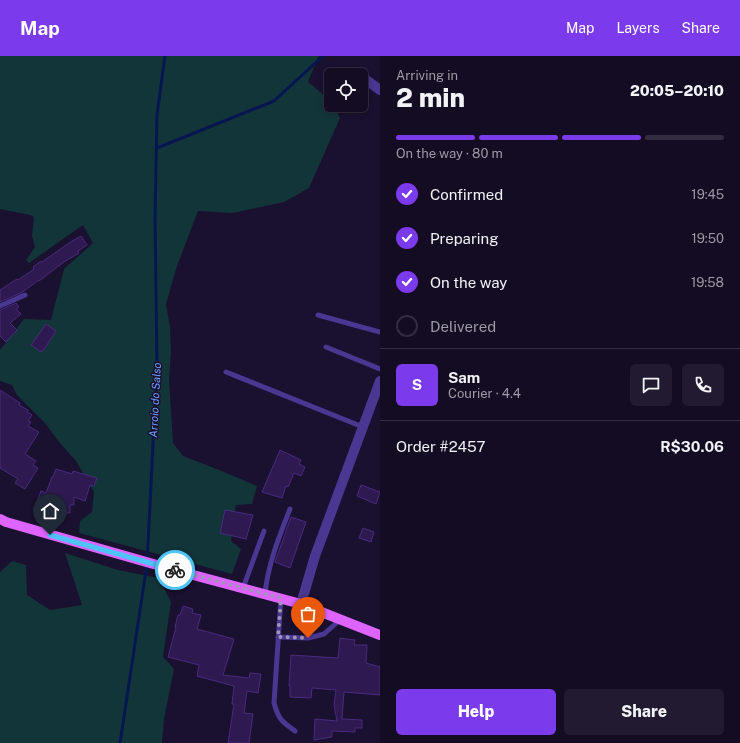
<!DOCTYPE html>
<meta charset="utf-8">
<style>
body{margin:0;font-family:"Public Sans",sans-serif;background:#211a30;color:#f1f3f6;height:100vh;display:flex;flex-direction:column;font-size:15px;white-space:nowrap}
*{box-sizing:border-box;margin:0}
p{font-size:13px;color:#9d9ba6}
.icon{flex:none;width:22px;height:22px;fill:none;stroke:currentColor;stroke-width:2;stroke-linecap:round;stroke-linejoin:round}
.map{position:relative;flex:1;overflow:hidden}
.side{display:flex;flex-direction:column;background:#140c23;width:360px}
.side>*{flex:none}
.fabs{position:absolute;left:324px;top:12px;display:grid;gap:8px}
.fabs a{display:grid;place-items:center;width:44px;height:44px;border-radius:6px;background:#140c23;box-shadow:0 2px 6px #0003,0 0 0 1px #332c41;font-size:20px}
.pin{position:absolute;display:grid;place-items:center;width:34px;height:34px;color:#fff;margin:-41px -17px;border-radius:50% 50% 50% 0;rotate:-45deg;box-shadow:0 0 4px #0007}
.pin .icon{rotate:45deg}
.courier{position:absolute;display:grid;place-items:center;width:40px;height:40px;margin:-20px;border:3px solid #4fc3f7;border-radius:50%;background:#fff;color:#222;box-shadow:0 1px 5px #0007}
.head em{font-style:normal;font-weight:800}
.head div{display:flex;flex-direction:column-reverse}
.head{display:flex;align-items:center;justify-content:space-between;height:68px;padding:0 16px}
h1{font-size:26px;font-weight:800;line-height:30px}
.bar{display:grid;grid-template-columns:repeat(4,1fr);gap:6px 4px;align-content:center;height:48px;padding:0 16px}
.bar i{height:5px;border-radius:3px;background:#332c41}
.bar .active{background:#7c3aed}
.bar p{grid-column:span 4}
.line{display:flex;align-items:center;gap:10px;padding:0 16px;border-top:1px solid #332c41}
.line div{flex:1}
.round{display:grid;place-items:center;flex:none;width:42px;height:42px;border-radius:6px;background:#211a30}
ol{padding:0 16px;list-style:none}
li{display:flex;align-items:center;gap:12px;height:44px}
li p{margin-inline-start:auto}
li .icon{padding:4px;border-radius:50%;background:#7c3aed;color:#fff;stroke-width:4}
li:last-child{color:#9d9ba6}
li i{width:22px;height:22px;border:2px solid #332c41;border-radius:50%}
.cta{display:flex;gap:8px;margin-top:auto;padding:8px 16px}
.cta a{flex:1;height:46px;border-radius:6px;background:#7c3aed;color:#fff;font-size:16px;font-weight:800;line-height:46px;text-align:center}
.cta a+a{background:#211a30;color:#f1f3f6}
header{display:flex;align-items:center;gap:24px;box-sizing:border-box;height:56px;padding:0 20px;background:#7c3aed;color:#fff}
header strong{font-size:19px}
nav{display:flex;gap:22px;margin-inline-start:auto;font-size:14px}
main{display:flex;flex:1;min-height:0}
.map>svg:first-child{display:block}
.green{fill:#123539}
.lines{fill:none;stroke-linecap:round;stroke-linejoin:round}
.stream{stroke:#061651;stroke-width:3}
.building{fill:#2e1a51;stroke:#492a7f}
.lane{stroke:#493791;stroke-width:5}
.street{stroke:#493791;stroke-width:10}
.primary{stroke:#de64ff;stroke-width:10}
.done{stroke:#9f95b6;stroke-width:4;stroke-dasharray:0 7.2}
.route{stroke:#4fc3f7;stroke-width:5}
.labels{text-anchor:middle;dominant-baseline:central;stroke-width:3;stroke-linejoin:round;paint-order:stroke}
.water-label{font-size:11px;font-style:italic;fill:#6ba3ff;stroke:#1a102f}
</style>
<header>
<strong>Map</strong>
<nav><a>Map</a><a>Layers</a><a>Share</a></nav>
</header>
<main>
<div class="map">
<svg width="380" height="687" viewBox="0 0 380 687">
<rect width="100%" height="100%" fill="#1a102f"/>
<g class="green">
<path d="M 0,0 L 320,0 L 318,1 L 308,26 L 331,45 L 331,49 L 333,49 L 340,62 L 309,132 L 284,146 L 233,157 L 198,155 L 177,210 L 166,248 L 170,271 L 171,296 L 169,324 L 173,387 L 183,400 L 219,414 L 257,430 L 252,448 L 236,449 L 231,485 L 241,493 L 232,518 L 79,477 L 80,465 L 92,456 L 94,436 L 76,405 L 60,387 L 44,366 L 17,339 L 12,329 L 0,325 L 0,294 L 24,263 L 51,264 L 64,213 L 93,187 L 83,169 L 29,207 L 26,204 L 35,191 L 32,180 L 34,161 L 30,159 L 0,153 Z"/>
<path d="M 65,497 L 118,514 L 159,522 L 171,546 L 163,601 L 174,613 L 164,663 L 162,687 L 0,687 L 0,516 L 12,505 L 26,509 L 27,539 L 50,554 L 82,549 Z"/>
</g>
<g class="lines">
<g class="stream">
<path d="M 157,92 L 274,45 L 323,0"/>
<path d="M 120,687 L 147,508 L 157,308 L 155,161 L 157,59 L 165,0"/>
</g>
</g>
<g class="building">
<path d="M 81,180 L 87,189 L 78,195 L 79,197 L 64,206 L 39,225 L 39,224 L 21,237 L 0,246 L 0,234 L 17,223 L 18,224 L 34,213 L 33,211 L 41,205 L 42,206 L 69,187 Z"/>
<path d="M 16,247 L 19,251 L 16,253 L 21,258 L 10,267 L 17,274 L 6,286 L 0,280 L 0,254 Z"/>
<path d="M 46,268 L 56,275 L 43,295 L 42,294 L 41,296 L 31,289 Z"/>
<path d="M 0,334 L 20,347 L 19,349 L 28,354 L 27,356 L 32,359 L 28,365 L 31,366 L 28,370 L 39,376 L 25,398 L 36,405 L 33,409 L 38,412 L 25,433 L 15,427 L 18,423 L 0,412 Z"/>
<path d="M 280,394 L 301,404 L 299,408 L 305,411 L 301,420 L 294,417 L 288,431 L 286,430 L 282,442 L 262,436 Z"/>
<path d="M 56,413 L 72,418 L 73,415 L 97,422 L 94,430 L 90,429 L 85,445 L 74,441 L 74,449 L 70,449 L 70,457 L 44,457 L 34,453 L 41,435 L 46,437 L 52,421 L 53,421 Z"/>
<path d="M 361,429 L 380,436 L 376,448 L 357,440 Z"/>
<path d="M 225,454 L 253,459 L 246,483 L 220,477 Z"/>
<path d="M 291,461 L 306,466 L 290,512 L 275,506 Z"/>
<path d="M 363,472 L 374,476 L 371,486 L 359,482 Z"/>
<path d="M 183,550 L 193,553 L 192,557 L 201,559 L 197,573 L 234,583 L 223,619 L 249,622 L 250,617 L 261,618 L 258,637 L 247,635 L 244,657 L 253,658 L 249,687 L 228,687 L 234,648 L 232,648 L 234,630 L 197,620 L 199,609 L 168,601 L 176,571 L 175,571 L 178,559 L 180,559 Z"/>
<path d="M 340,582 L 355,584 L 354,589 L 367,589 L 366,607 L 380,611 L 380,639 L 344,636 L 342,663 L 362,664 L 362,672 L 355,672 L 355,676 L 332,675 L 332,681 L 314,684 L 315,663 L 337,665 L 334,649 L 336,634 L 312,632 L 311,642 L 290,641 L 290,630 L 289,630 L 291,599 L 338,602 Z"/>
</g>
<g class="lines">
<g class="lane">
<path d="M 0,250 L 25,239"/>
<path d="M 318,259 L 380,276"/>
<path d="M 326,291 L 380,313"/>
<path d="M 226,316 L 363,371"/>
<path d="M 243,532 L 264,475"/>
<path d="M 265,538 C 268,508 279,481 290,453"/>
<path d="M 281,542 L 274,647 C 279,664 281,665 295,675"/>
<path d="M 278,581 L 308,582 L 324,578 L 341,563"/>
</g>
<g class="street">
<path d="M 361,20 L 380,34"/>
<path d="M 301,548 L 315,500 L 380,325"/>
</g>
<path class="primary" d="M 0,463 L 6,466 L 171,513 L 301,548 L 380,579"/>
</g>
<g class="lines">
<path class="done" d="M 175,514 L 281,542 L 278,581 L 308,582"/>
<path class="route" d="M 50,479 L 175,514"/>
</g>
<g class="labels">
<g class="water-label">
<text transform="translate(155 344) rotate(-87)">Arroio do Salso</text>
</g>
</g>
</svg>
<div class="fabs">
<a><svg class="icon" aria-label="locate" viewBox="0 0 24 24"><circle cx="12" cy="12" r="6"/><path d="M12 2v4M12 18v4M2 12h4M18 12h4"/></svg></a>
</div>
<div class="pin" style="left:308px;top:582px;background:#ea580c"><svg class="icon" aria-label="bag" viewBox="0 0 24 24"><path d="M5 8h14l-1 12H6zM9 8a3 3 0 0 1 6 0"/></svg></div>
<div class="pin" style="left:50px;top:479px;background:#1f2937"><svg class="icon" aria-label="home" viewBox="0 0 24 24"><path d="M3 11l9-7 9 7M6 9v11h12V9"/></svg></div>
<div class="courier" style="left:175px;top:514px"><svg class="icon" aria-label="bike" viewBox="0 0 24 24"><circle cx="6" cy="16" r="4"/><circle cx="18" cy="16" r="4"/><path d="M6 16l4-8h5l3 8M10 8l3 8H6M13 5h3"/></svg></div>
</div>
<section class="side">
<div class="head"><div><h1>2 min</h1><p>Arriving in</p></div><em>20:05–20:10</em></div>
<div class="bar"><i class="active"></i><i class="active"></i><i class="active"></i><i></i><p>On the way · 80 m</p></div>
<ol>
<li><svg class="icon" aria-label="check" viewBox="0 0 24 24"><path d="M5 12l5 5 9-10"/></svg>Confirmed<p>19:45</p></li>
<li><svg class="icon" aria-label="check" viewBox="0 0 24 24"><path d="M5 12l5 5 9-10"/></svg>Preparing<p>19:50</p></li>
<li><svg class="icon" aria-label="check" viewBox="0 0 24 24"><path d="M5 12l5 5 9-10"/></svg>On the way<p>19:58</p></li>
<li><i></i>Delivered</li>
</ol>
<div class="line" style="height:72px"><b class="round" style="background:#7c3aed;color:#fff">S</b><div><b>Sam</b><p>Courier · 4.4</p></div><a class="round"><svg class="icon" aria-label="chat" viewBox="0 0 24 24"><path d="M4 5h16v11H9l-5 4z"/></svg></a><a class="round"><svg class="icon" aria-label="phone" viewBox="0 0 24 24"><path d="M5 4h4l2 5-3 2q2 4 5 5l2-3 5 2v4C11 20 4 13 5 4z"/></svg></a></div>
<div class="line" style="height:52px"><div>Order #2457</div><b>R$30.06</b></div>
<div class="cta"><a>Help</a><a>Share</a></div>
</section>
</main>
